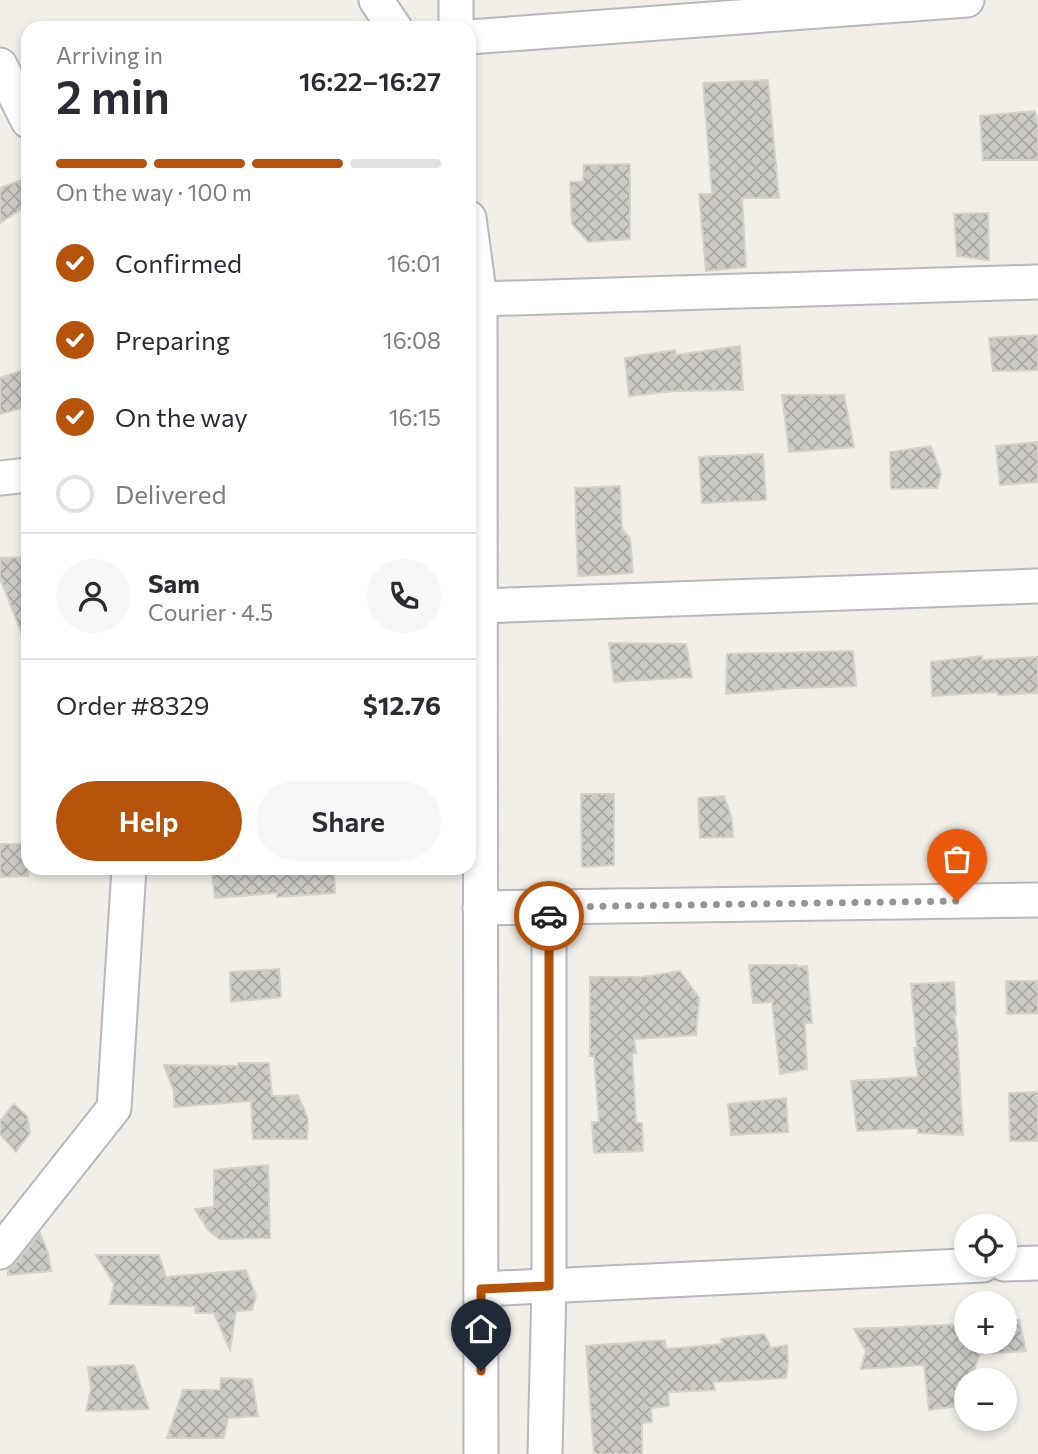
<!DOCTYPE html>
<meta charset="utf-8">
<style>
body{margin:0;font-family:Commissioner,sans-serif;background:#f7f7f7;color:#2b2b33;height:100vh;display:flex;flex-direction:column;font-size:26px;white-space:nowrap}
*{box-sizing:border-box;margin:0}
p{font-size:23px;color:#7c7c81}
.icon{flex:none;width:38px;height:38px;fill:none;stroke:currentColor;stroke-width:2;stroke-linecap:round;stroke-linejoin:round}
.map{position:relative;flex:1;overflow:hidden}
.details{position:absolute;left:21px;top:21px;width:455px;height:854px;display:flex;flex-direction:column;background:#fff;border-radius:21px;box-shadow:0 4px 10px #0003}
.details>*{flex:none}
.buttons{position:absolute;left:954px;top:1214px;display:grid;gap:14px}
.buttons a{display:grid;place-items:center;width:63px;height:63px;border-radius:50%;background:#fff;box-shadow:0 4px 10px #0003;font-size:35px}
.pin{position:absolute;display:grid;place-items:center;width:60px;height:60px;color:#fff;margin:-72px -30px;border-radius:50% 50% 50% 0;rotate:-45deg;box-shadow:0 0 7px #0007}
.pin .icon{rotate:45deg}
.courier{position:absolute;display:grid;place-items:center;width:70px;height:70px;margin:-35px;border:5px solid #b45309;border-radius:50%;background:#fff;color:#222;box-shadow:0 2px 9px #0007}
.head em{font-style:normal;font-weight:600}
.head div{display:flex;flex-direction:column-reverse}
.head{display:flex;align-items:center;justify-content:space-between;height:119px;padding:0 35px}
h1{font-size:46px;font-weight:600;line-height:52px}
.bar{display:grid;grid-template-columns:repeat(4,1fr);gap:10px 7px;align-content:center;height:84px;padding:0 35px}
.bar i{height:9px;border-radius:5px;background:#e1e1e2}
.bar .selected{background:#b45309}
.bar p{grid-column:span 4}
.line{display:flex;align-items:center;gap:18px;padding:0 35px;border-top:2px solid #e1e1e2}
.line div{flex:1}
.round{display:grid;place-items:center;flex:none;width:74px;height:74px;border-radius:37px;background:#f7f7f7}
ol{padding:0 35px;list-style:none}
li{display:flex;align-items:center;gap:21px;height:77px}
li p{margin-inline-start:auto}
li .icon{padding:7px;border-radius:50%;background:#b45309;color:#fff;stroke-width:4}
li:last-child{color:#7c7c81}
li i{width:38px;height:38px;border:4px solid #e1e1e2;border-radius:50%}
.cta{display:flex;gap:14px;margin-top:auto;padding:14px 35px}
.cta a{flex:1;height:80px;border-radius:42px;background:#b45309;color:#fff;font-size:28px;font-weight:600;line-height:80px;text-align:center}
.cta a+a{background:#f7f7f7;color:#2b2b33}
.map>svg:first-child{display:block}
.building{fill:url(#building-cross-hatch);stroke:#d6d1c6;stroke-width:2}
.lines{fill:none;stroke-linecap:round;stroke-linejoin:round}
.minor-casing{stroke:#b5b8bc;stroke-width:37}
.minor{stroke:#fff;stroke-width:33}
.done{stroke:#929495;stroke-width:7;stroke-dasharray:0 12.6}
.route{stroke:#b45309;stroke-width:9}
</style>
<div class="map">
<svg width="1038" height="1454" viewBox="0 0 1038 1454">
<defs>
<pattern id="building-cross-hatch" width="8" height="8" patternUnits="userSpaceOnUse" patternTransform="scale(1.75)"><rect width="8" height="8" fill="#cccac5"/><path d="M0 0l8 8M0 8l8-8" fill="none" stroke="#a9a8a4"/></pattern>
</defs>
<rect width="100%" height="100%" fill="#f1efe8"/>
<g class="building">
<path d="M 768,80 L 779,198 L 742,198 L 746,267 L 706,271 L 699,194 L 712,194 L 703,83 Z"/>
<path d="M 1035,111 L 1038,125 L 1038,160 L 983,160 L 980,116 Z"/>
<path d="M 630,164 L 630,239 L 588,242 L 572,224 L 570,182 L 583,182 L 584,165 Z"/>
<path d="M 28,177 L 28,205 L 0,223 L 0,188 Z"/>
<path d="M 988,213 L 989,260 L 957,256 L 954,214 Z"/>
<path d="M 1038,335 L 1038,370 L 993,371 L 989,338 Z"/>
<path d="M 740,346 L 743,390 L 675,391 L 629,396 L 625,358 L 675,350 L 676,355 Z"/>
<path d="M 28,368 L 28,407 L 0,414 L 0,378 Z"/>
<path d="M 782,395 L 844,395 L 854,447 L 789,452 Z"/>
<path d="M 1038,442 L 1038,482 L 1000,485 L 996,446 Z"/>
<path d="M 931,446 L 941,474 L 937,488 L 891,489 L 890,452 Z"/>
<path d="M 763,454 L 766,500 L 702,503 L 699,457 Z"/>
<path d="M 620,486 L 622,529 L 630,538 L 633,573 L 578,576 L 575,488 Z"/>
<path d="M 28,557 L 28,645 L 26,645 L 0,578 L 0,558 Z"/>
<path d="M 609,643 L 686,644 L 692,677 L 614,682 Z"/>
<path d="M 853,651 L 856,686 L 794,688 L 726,694 L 727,654 Z"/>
<path d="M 982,656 L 982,660 L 1038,657 L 1038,693 L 998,695 L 997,692 L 932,696 L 931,662 Z"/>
<path d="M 581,794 L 614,794 L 614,865 L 582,867 Z"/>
<path d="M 724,796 L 732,819 L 733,837 L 700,838 L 698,798 Z"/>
<path d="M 0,844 L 28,844 L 28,876 L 0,877 Z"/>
<path d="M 211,868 L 334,868 L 335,893 L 277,897 L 277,893 L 215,898 Z"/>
<path d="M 749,965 L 797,965 L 797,967 L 807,966 L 812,1023 L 805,1023 L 807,1069 L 780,1074 L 772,1002 L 753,1003 Z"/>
<path d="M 279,969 L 281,997 L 231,1002 L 230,972 Z"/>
<path d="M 680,971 L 699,998 L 696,1035 L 634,1039 L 636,1053 L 632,1053 L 636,1123 L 642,1123 L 643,1151 L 594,1153 L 592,1122 L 599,1122 L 594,1056 L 590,1056 L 590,977 L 642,977 Z"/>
<path d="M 1006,981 L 1038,981 L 1038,1013 L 1007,1014 Z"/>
<path d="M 954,982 L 956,1015 L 954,1015 L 957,1032 L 963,1135 L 918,1133 L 918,1128 L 857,1131 L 851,1081 L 918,1077 L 914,1048 L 917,1048 L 911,984 Z"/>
<path d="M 238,1063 L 269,1063 L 272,1096 L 298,1095 L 308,1119 L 307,1139 L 253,1139 L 251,1101 L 174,1107 L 174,1092 L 164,1065 L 238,1066 Z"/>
<path d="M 1038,1092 L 1038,1141 L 1010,1141 L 1009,1093 Z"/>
<path d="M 786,1098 L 788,1132 L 731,1135 L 728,1104 Z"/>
<path d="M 14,1104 L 27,1116 L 30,1133 L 16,1152 L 0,1134 L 0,1121 Z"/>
<path d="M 268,1165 L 270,1238 L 219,1239 L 208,1230 L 195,1209 L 214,1207 L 214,1170 Z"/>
<path d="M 40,1233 L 48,1253 L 51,1271 L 8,1275 L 8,1270 L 15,1264 Z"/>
<path d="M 96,1255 L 159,1255 L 166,1277 L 246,1270 L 256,1296 L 252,1310 L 236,1311 L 230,1350 L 214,1313 L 195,1313 L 196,1306 L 110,1304 L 114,1284 Z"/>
<path d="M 1019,1320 L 1026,1351 L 980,1354 L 970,1381 L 966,1381 L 966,1405 L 929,1410 L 924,1365 L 861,1369 L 866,1351 L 854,1329 L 966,1324 L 966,1342 L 1004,1342 L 1004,1321 Z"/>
<path d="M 764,1334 L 771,1348 L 787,1345 L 788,1362 L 786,1378 L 713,1382 L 715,1390 L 668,1392 L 669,1406 L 651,1408 L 652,1422 L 642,1423 L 642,1454 L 594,1454 L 586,1346 L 665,1340 L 666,1349 L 723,1344 L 721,1339 Z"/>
<path d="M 134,1365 L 149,1409 L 86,1411 L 91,1389 L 88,1367 Z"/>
<path d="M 221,1378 L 252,1379 L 258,1416 L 228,1418 L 224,1438 L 167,1438 L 183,1390 L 220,1390 Z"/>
</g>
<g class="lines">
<g class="minor-casing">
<g id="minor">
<path d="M 376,0 L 395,28"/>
<path d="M 456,28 L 456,0"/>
<path d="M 469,37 L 967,0"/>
<path d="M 0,65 L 28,121"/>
<path d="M 469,218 L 480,299 L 481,1454"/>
<path d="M 480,299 L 1038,282"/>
<path d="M 0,478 L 28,475"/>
<path d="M 480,606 L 1038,586"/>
<path d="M 480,908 L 1038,900"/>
<path d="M 0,1252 L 114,1108 L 129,868"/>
<path d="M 1004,1264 L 1038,1263"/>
<path d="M 481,1289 L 983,1265"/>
<path d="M 545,1454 L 549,1286 L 549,907"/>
</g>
</g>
<use href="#minor" class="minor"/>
</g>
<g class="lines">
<path class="done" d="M 549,916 L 549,907 L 957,901"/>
<path class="route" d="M 481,1371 L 481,1289 L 549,1286 L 549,916"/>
</g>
</svg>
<div class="buttons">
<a><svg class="icon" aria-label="locate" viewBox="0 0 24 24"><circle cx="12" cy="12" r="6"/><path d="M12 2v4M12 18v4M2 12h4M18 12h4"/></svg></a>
<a>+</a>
<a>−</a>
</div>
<div class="pin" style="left:957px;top:901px;background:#ea580c"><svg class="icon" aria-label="bag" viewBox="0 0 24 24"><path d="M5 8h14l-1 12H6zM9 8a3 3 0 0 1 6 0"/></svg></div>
<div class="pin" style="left:481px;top:1371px;background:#1f2937"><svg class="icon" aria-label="home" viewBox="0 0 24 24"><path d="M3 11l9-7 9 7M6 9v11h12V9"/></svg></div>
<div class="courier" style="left:549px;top:916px"><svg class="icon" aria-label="car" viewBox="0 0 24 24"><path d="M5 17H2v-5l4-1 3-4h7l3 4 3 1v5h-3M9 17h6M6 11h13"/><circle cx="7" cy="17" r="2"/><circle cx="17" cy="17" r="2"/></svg></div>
<section class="details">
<div class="head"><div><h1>2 min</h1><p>Arriving in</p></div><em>16:22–16:27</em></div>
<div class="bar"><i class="selected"></i><i class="selected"></i><i class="selected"></i><i></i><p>On the way · 100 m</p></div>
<ol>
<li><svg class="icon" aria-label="check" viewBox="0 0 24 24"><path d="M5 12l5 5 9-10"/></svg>Confirmed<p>16:01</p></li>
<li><svg class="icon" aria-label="check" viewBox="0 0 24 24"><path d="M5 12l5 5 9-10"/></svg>Preparing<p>16:08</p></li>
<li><svg class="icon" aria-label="check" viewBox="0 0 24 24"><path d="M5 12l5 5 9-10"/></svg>On the way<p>16:15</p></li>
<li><i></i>Delivered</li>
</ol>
<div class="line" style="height:126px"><a class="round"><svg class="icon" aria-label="person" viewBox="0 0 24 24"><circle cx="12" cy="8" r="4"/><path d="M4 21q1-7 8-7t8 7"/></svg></a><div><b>Sam</b><p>Courier · 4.5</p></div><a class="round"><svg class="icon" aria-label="phone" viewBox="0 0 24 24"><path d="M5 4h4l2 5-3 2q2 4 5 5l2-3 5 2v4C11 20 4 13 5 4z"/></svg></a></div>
<div class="line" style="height:91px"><div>Order #8329</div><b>$12.76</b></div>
<div class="cta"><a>Help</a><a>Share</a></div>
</section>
</div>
